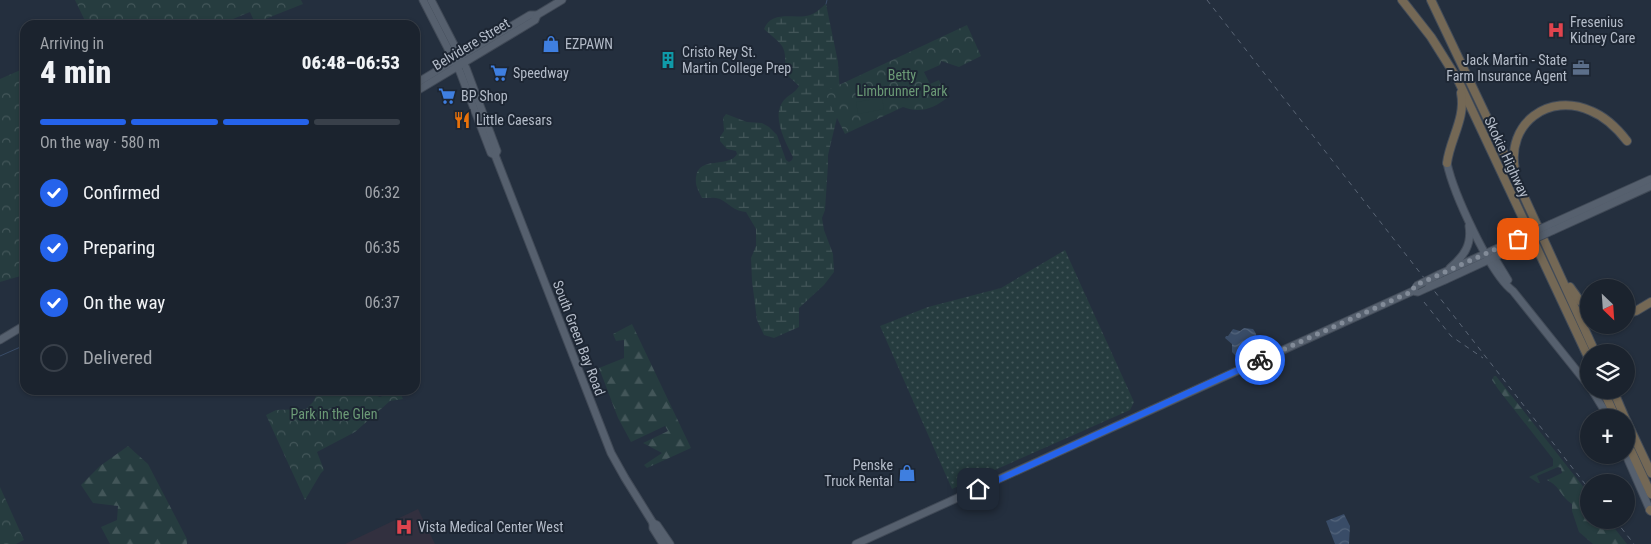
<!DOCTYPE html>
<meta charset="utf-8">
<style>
body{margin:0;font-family:"Roboto Condensed",sans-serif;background:#242b36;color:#f1f3f6;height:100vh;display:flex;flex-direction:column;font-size:19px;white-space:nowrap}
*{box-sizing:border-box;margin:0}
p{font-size:16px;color:#a0a4aa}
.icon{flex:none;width:28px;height:28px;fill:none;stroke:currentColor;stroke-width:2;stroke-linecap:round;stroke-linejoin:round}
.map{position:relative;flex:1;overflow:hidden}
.sheet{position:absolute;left:20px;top:20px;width:400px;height:375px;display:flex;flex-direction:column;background:#1b232e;border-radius:15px;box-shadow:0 1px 4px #0004,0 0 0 1px #39404a}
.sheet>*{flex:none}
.needle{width:32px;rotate:155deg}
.fabs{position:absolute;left:1580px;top:279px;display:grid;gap:10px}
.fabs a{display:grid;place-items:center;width:55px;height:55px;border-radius:50%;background:#1b232e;box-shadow:0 1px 4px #0004,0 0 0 1px #39404a;font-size:25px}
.pin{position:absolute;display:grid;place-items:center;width:42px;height:42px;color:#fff;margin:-21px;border-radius:10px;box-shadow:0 2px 8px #0006}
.courier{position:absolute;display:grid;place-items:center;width:50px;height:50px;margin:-25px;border:4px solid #2563eb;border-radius:50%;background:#fff;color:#222;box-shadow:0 1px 6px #0007}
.summary em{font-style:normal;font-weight:800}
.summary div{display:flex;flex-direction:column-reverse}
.summary{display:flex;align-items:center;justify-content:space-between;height:85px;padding:0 20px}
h1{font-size:32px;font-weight:800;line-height:38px}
.bar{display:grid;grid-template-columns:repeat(4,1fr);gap:8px 5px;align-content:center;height:60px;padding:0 20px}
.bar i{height:6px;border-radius:4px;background:#39404a}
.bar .current{background:#2563eb}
.bar p{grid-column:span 4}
ol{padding:0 20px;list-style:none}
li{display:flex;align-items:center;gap:15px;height:55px}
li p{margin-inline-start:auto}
li .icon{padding:5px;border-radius:50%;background:#2563eb;color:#fff;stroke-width:4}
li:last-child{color:#a0a4aa}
li i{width:28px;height:28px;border:2px solid #39404a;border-radius:50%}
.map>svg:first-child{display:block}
.medical{fill:#32303f}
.grass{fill:url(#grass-dots)}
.forest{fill:url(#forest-firs)}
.wetland{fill:url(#wetland-marsh)}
.park{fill:url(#park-crowns)}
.garden{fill:#263c3f}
.water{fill:url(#water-waves)}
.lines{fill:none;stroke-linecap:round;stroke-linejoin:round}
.stream{stroke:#394c67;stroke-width:1}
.major-casing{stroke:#414a57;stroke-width:9}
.highway-casing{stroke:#434c59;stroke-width:10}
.major{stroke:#56606e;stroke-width:7}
.highway{stroke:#746855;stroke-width:8}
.rail{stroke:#5a6575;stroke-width:1;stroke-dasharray:5 5;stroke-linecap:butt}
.major-bridge-casing{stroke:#414a57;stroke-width:9;stroke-linecap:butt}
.major-bridge{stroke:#56606e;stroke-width:7}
.done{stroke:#828b98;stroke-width:5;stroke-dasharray:0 9}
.route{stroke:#2563eb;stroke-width:6}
.labels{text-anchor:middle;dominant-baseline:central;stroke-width:4;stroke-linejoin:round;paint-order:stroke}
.poi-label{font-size:14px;fill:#b4bcc9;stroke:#1d2633;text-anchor:start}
.street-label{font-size:14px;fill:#b4bcc9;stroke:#1d2633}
.park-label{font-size:14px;fill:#6b9a76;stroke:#1d2633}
</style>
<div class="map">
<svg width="1651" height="544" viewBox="0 0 1651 544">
<defs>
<pattern id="grass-dots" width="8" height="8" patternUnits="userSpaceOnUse" patternTransform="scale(1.25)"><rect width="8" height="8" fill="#263c3f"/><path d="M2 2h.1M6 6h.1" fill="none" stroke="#435659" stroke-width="1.8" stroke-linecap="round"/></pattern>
<pattern id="forest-firs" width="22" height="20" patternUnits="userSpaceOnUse" patternTransform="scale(1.25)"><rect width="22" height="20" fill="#263c3f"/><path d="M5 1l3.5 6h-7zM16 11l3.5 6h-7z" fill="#435659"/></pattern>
<pattern id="wetland-marsh" width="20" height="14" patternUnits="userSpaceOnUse" patternTransform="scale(1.25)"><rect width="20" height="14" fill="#263c3f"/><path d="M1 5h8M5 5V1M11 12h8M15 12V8" fill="none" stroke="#435659"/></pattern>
<pattern id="park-crowns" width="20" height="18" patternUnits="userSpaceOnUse" patternTransform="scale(1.25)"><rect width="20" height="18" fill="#263c3f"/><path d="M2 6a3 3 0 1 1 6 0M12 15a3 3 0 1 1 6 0" fill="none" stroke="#435659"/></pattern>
<pattern id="water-waves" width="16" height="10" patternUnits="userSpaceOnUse" patternTransform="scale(1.25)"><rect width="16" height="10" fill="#394c67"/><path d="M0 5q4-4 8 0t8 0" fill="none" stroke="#53647b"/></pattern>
</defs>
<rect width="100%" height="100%" fill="#242f3e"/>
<path class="medical" d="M 418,509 L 435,544 L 345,544 Z"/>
<path class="grass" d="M 1065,250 L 1134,402 L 1130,410 L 952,489 L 880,326 L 928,307 L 1001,288 Z"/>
<g class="forest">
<path d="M 632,324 L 691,448 L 647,468 L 644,465 L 662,453 L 643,443 L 668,431 L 665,426 L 631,442 L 618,418 L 599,368 L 624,358 L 624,340 L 616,341 L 613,334 Z"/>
<path d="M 1494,376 L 1496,376 L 1589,494 L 1589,520 L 1608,520 L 1627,544 L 1593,544 L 1579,532 L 1572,511 L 1572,504 C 1559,495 1561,487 1547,480 L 1562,473 L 1561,468 L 1558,467 L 1537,476 L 1540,483 L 1538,483 L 1529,477 L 1553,466 L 1553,459 L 1498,389 L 1492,380 Z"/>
<path d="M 128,446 L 148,464 L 187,539 L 187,544 L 110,544 L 101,527 L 117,520 L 118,506 L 93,503 L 81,485 L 100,466 Z"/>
</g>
<path class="wetland" d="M 826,4 L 838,62 L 840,93 L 840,105 L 828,155 L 828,165 L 825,210 L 822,218 L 824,230 L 833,254 L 834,272 L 824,285 L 799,308 L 799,327 L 774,338 L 764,335 L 757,320 L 752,281 L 751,258 L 756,246 L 756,229 L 746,212 C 733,211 730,204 720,199 C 715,197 707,198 702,198 C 698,190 695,186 696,177 C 699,155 728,169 737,154 L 736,151 L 727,149 L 720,141 L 720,137 L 724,131 L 723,118 L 726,114 L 747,122 L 762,123 L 769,127 L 777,135 L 786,160 L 789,162 L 792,160 L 793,157 C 785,142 770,114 785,99 C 790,94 795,93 799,86 L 785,73 C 786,44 785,48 764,29 C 772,9 795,20 810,15 C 817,13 820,8 826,4 Z"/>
<g class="park">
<path d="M 75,0 L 301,0 L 303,4 L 255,23 L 250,12 L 233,19 L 234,25 L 87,25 Z"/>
<path d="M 967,25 L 981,56 L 959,67 L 941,61 L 940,65 L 924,72 L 930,84 L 939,80 L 947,98 C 934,108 920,114 903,107 L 845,134 L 824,92 Z"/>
<path d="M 25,68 L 25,277 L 24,275 L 0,282 L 0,79 Z"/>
<path d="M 319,390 L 372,390 L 375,395 L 380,397 L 395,390 L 399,390 L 403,399 L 390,401 L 355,432 L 317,452 L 324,470 L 321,473 L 305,500 L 266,415 L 276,410 L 306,409 L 313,402 Z"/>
<path d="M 0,487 L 24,540 L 16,544 L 0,544 Z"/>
</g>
<path class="garden" d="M 882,98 L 884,109 L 858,114 L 856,102 Z"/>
<g class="water">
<path d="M 1244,328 L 1253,329 C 1263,342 1249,343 1243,348 C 1243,348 1238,355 1238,355 L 1235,355 L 1232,352 L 1232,344 L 1225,338 L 1226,336 L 1228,336 L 1233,329 L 1240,331 Z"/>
<path d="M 1344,514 L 1350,526 L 1349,544 L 1335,544 L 1326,521 Z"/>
</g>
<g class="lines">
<g class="stream">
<path d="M 826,4 L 827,0"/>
<path d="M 0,356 L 25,345"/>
</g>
<g class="major-casing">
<g id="major">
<path d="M 423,0 L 460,72 L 491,153 L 495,155 L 611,453 L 625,478 L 653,523 L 657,525 L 670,544"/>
<path d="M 431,0 L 466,68 L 497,151 L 495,155"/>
<path d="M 415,84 L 530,15 L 537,15 L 562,0"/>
<path d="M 415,92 L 535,20 L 537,15"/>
<path d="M 1447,163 C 1453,192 1490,274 1513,291 L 1589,386"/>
<path d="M 1551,224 L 1651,179"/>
<path d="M 1554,230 L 1651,186"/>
<path d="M 1494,257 L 1508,280"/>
<path d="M 1450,268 C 1464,256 1472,245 1469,226"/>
<path d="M 1440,274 L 1518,239"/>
<path d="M 1445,280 L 1521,245"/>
<path d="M 0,340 L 25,325"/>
<path d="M 1592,390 L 1609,418"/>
<path d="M 1626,455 L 1650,510"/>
<path d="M 653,523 L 653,528 L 663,544"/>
<path d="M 856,544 L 1413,291 L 1418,292 L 1429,287"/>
</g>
</g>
<g class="highway-casing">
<g id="highway">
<path d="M 1402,0 L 1431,37 L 1458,80 L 1589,359"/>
<path d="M 1431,0 L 1511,168 L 1595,352"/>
<path d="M 1447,163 C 1450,139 1466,118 1461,93"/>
<path d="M 1515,170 C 1506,123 1549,92 1591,111 C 1606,117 1617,128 1627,141"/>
<path d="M 1570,287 L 1580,301 L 1589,307"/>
<path d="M 1626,314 L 1636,311 L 1651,302"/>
<path d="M 1603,390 L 1616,418"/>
<path d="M 1613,390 L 1625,418"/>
<path d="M 1626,420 L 1651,473"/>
<path d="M 1626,440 L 1651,494"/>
<path d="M 1650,510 L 1651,511"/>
</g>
</g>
<use href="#major" class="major"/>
<use href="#highway" class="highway"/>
<g class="rail">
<path d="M 1207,0 L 1589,489"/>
<path d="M 1424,302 L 1451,336 L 1483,358"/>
<path d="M 1615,520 L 1634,544"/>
</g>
<g class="major-bridge-casing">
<g id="major-bridge">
<path d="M 1518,239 L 1551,224"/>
<path d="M 1521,245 L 1554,230"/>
<path d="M 1416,286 L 1440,274"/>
<path d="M 1429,287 L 1445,280"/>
</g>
</g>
<use href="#major-bridge" class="major-bridge"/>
</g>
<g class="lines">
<path class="done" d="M 1260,360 L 1413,291 L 1414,286 L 1518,239"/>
<path class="route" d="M 978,489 L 1260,360"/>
</g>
<defs>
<g id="hospital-bare" transform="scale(1.35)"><path d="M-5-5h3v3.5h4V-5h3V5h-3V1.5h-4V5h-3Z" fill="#e0444e" stroke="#1d2633" stroke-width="2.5" paint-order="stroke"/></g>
<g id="shop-bare" transform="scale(1.35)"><path d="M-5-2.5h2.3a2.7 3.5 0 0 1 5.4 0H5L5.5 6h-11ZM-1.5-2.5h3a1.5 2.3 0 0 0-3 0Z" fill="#3f7fe0" stroke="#1d2633" stroke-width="2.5" paint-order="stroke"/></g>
<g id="building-bare" transform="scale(1.35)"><path d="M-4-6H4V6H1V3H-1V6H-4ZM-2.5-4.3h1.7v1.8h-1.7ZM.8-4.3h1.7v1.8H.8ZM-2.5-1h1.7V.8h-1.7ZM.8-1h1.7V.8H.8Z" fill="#0f9aa8" stroke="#1d2633" stroke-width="2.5" paint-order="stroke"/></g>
<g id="office-bare" transform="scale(1.35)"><path d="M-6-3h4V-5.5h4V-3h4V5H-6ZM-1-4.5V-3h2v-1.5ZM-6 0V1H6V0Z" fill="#5c6f8a" stroke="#1d2633" stroke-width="2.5" paint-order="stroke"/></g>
<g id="supermarket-bare" transform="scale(1.35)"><path d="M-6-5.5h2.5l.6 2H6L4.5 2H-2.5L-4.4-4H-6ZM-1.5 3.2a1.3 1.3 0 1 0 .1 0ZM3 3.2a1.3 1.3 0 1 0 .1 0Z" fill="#3f7fe0" stroke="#1d2633" stroke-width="2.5" paint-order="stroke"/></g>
<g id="restaurant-bare" transform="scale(1.35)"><path d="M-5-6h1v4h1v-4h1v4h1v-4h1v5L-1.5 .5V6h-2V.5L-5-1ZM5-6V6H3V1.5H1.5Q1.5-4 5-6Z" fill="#e8710a" stroke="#1d2633" stroke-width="2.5" paint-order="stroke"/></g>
</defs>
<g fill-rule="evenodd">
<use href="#hospital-bare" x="1556" y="30"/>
<use href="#shop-bare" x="551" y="44"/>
<use href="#building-bare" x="668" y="60"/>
<use href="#office-bare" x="1581" y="68"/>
<use href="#supermarket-bare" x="499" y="73"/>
<use href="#supermarket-bare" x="447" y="96"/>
<use href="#restaurant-bare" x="462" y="120"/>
<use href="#shop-bare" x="907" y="473"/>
<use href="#hospital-bare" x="404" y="527"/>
</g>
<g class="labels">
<g class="poi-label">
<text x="1570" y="22">Fresenius<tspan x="1570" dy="16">Kidney Care</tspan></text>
<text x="565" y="44">EZPAWN</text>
<text x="682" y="52">Cristo Rey St.<tspan x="682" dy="16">Martin College Prep</tspan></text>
<text x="1567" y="60" text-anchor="end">Jack Martin - State<tspan x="1567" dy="16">Farm Insurance Agent</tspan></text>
<text x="513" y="73">Speedway</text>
<text x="461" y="96">BP Shop</text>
<text x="476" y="120">Little Caesars</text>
<text x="893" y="465" text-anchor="end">Penske<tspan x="893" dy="16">Truck Rental</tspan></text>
<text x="418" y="527">Vista Medical Center West</text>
</g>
<g class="street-label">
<text transform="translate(471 44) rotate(-31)">Belvidere Street</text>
<text transform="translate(1507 157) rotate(65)">Skokie Highway</text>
<text transform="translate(579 338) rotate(69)">South Green Bay Road</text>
</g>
<g class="park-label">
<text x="902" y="75">Betty<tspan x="902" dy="16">Limbrunner Park</tspan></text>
<text x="334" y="414">Park in the Glen</text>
</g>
</g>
</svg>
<div class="fabs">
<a><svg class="needle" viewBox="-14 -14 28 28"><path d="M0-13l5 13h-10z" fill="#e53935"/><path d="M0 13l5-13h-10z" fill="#a0a4aa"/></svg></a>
<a><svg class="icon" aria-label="layers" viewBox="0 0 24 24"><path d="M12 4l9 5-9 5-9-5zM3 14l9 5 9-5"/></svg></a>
<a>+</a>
<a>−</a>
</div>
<div class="pin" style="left:1518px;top:239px;background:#ea580c"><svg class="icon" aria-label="bag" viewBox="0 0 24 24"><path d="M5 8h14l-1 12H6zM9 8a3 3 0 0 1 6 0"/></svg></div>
<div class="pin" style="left:978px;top:489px;background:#1f2937"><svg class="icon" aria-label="home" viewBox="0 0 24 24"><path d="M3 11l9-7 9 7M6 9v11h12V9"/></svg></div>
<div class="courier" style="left:1260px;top:360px"><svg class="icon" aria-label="bike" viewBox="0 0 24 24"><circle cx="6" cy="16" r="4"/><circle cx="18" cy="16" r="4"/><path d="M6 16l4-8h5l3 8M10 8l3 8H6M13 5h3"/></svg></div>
<section class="sheet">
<div class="summary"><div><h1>4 min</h1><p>Arriving in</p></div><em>06:48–06:53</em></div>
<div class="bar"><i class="current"></i><i class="current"></i><i class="current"></i><i></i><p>On the way · 580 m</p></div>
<ol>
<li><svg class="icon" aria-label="check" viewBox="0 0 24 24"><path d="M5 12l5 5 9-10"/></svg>Confirmed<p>06:32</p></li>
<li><svg class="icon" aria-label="check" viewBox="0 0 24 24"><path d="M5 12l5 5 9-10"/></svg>Preparing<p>06:35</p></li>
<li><svg class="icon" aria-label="check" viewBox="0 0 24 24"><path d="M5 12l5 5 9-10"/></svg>On the way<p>06:37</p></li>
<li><i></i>Delivered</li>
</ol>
</section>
</div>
